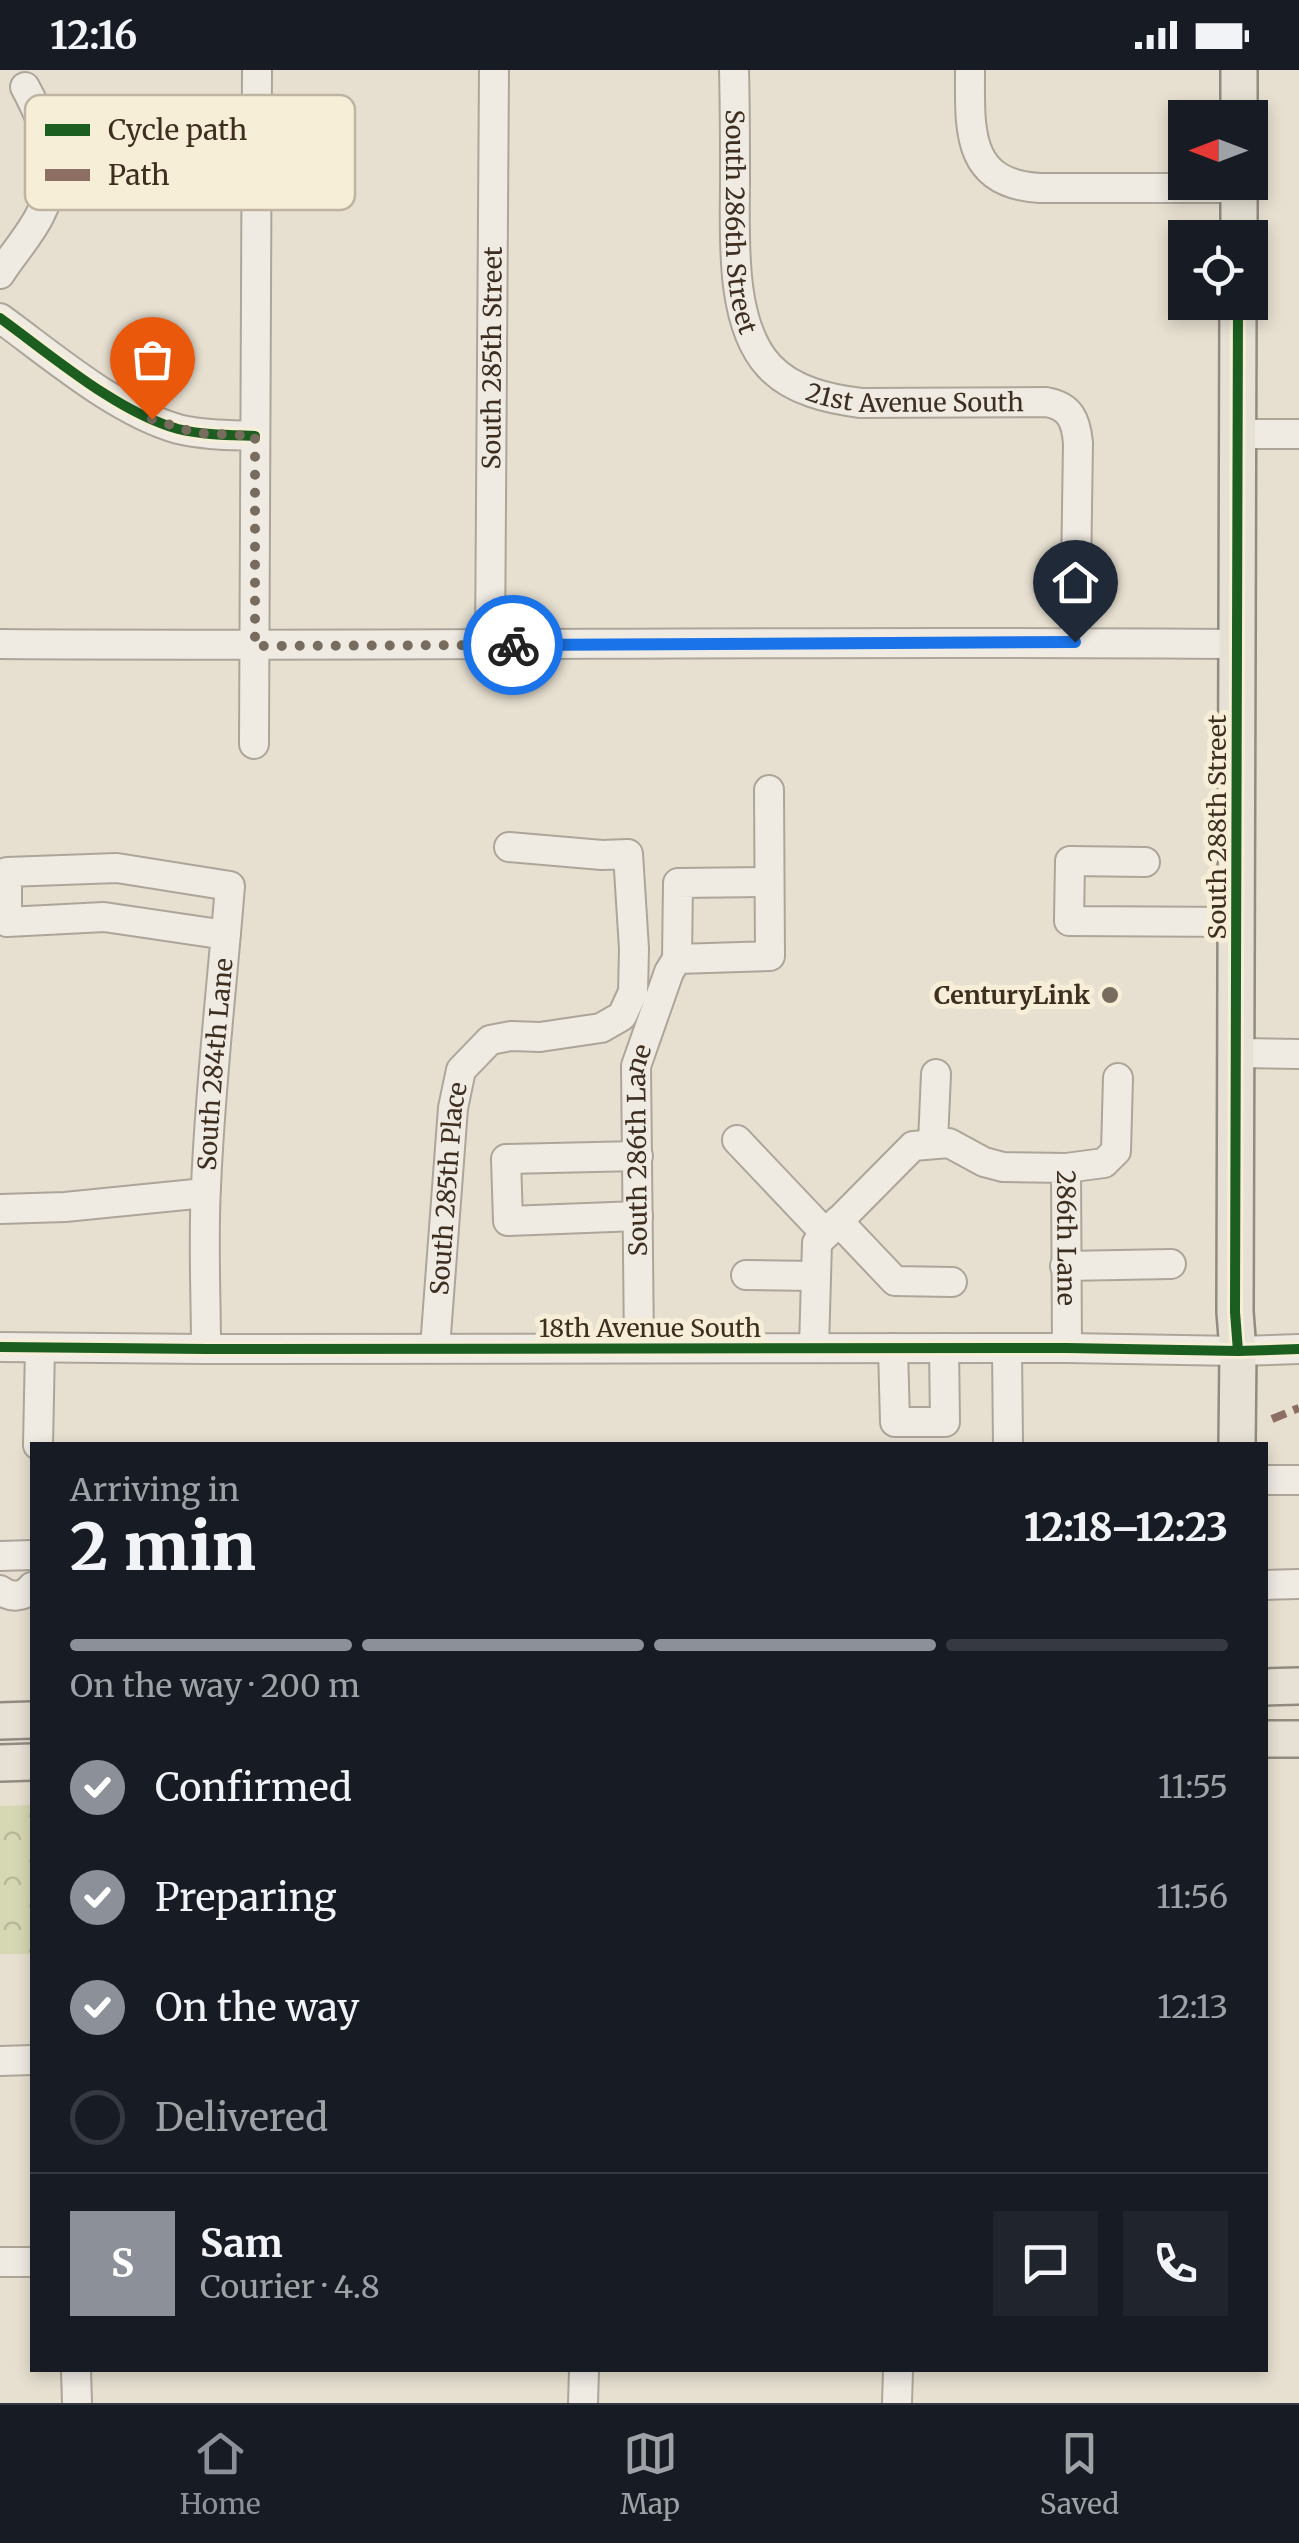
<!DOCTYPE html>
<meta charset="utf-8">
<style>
body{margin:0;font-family:Merriweather,serif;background:#20242c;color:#f1f3f6;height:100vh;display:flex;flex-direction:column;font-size:38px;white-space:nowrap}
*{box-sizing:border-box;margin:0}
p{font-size:32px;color:#9ea1a6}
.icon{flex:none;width:55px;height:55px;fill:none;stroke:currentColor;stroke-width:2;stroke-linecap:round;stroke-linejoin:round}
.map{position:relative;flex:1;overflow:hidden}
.sheet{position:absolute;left:30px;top:1372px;width:1238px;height:930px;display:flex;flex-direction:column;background:#171b24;border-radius:0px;box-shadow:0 5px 15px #0003}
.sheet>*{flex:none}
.needle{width:65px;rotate:270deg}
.tools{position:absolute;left:1168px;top:30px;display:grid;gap:20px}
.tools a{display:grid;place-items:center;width:100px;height:100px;border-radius:0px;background:#171b24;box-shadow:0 5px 15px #0003;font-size:50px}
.pin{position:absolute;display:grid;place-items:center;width:85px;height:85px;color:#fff;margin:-102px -42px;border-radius:50% 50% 50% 0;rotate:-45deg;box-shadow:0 0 10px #0007}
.pin .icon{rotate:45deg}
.courier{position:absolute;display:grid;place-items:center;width:100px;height:100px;margin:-50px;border:8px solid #1a73e8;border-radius:50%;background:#fff;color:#222;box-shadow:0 2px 12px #0007}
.headline em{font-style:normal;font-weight:800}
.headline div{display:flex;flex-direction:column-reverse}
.headline{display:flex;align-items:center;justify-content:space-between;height:170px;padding:0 40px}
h1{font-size:65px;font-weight:800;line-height:75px}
.bar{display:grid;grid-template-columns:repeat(4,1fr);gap:15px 10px;align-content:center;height:120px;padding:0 40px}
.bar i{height:12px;border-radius:8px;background:#363941}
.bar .selected{background:#8c9099}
.bar p{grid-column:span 4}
.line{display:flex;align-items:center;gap:25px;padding:0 40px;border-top:2px solid #363941}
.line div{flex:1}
.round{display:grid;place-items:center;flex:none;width:105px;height:105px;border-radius:0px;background:#20242c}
ol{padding:0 40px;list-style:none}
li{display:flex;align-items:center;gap:30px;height:110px}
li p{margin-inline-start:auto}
li .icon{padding:10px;border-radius:50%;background:#8c9099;color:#fff;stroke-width:4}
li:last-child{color:#9ea1a6}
li i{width:55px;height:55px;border:5px solid #363941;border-radius:50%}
.status{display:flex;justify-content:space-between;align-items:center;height:70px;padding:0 50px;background:#171b24;direction:ltr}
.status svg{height:28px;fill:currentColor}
.tabs{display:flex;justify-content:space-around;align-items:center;height:140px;border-top:2px solid #363941;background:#171b24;font-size:28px;color:#9ea1a6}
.tabs a{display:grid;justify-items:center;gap:5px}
.tabs .selected{color:#8c9099}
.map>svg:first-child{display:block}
.forest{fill:url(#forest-crowns)}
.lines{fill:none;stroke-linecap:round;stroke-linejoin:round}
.minor-casing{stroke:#ada599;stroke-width:32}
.major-casing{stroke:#928b80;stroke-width:40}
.minor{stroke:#efebe3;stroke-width:28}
.major{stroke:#e6e1d4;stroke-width:35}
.quiet{stroke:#8d6e63;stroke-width:8;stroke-dasharray:15 8;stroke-linecap:butt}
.cycleway-casing{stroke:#f7eed8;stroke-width:16}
.cycleway{stroke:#1b5e20;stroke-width:10}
.done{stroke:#786c5e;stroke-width:10;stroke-dasharray:0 18}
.route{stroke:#1a73e8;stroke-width:12}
.poi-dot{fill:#786c5e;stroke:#f7eed8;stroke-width:4}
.labels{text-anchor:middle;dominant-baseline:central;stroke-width:10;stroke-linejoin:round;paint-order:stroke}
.street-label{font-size:25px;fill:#3d2e20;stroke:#f7eed8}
.poi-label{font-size:25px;font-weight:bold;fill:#3d2e20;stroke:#f7eed8;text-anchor:end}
.key{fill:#f7eed8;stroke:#bfb4a1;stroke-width:2.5}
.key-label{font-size:28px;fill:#3d2e20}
</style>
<div class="status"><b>12:16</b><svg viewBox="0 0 49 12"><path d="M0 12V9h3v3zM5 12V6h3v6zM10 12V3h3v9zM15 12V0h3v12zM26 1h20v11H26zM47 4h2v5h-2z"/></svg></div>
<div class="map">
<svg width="1299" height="2333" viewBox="0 0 1299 2333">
<defs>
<pattern id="forest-crowns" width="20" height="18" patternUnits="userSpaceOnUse" patternTransform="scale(2.5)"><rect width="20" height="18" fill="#d6d7b3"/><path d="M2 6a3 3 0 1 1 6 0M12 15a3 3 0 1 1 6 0" fill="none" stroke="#b9b99a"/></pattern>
</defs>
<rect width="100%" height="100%" fill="#e7e0d1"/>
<path class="forest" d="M 32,1735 L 32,1884 L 0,1884 L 0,1736 Z"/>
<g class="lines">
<g class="minor-casing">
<g id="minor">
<path id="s1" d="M 734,0 C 735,36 735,73 735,109 C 735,164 729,253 769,296 C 792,321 829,329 861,333 L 1046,332 C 1070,336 1076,350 1078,373 L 1075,572"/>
<path d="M 970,0 C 970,59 965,114 1040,118 L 1239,118"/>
<path d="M 0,204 C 13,184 30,165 40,145 C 64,100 47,58 25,17"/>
<path d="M 0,248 C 51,285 117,342 178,359 C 203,365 229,365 255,366"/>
<path d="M 1238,364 L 1299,364"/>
<path d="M 0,574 C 413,577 825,570 1238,574"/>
<path id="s2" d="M 490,576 L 494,0"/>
<path d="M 254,674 L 257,0"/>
<path d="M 1145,792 L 1070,791 L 1069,851 L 1237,852"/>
<path d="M 677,889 L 678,813 L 769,812"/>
<path d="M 1237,983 L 1299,984"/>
<path d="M 737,1070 L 826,1164"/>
<path d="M 933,1072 L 936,1004"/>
<path d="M 638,1086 L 506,1089 L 508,1151 L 638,1146"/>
<path d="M 1066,1098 L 1104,1093 L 1116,1081 L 1118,1008"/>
<path d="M 0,1139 L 65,1137 L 205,1123"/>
<path d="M 838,1151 L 895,1211 L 952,1212"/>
<path d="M 1065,1196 L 1171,1194"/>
<path d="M 746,1205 L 816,1206"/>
<path d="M 0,1277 L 206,1279 L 1067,1278 L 1238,1281 L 1299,1279"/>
<path id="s3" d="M 435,1278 L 453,1038 L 461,1000 L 490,970 L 511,966 L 540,967 L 601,958 L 622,946 L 633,922 L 634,879 L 628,784 L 602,785 L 509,777"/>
<path id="s4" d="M 639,1278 L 636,996 L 669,902 L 677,889 L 770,886 L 769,720"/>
<path id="s5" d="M 814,1278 L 817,1173 L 913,1076 L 949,1073 L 984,1092 L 1003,1097 L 1066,1098 L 1067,1278"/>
<path d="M 893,1278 L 895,1352 L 945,1352 L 944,1278"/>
<path d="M 1007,1278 L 1008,1375"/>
<path id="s6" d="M 206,1279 C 206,1225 203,1171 206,1117 C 210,1017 222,916 230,816 L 117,798 L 7,802 L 7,852 L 104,847 L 226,865"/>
<path d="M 38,1375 L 40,1278"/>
<path d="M 1265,1410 L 1299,1410"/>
<path d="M 0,1486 L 32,1485"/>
<path d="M 1265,1515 L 1299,1514"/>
<path d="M 0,1520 C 11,1528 23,1528 32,1517"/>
<path d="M 0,1991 L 32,1990"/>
<path d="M 0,2192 L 32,2192"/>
<path d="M 76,2300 L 77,2333"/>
<path d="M 583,2333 L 584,2300"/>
<path d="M 897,2333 L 898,2300"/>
</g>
</g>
<g class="major-casing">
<g id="major">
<path d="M 1239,48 L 1239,0"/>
<path d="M 1239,168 L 1239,112"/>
<path d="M 1237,1375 L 1238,1281 L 1235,1242 L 1238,232"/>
<path d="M 1265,1617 L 1299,1616"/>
<path d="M 0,1651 L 32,1650"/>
<path d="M 1265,1669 L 1299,1669"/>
<path d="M 0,1693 L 32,1692"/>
</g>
</g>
<use href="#minor" class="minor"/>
<use href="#major" class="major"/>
<path class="quiet" d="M 1272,1349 L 1299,1338"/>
<g class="cycleway-casing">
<g id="cycleway">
<path d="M 0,248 C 51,285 117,342 178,359 C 203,365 229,365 255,366"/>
<path d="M 0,1277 L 206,1279 L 1067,1278 L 1238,1281 L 1299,1279"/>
<path d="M 1238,1281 L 1235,1242 L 1238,232"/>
</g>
</g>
<use href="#cycleway" class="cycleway"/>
</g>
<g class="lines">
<path class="done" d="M 152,349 L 196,363 L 255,366 L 255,576 L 513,575"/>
<path class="route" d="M 513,575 L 1075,572"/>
</g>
<circle class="poi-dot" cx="1110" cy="925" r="10"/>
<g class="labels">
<g class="street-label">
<text stroke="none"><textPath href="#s1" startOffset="152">South 286th Street</textPath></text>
<text stroke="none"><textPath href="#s2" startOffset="288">South 285th Street</textPath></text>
<text stroke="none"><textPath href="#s1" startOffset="458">21st Avenue South</textPath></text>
<text transform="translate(1217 757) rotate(-90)">South 288th Street</text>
<text stroke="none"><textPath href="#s6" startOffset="285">South 284th Lane</textPath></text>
<text stroke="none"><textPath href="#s4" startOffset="198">South 286th Lane</textPath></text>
<text stroke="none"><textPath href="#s3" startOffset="160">South 285th Place</textPath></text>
<text stroke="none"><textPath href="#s5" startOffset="470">286th Lane</textPath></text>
<text x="650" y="1258">18th Avenue South</text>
</g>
<g class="poi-label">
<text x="1090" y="925">CenturyLink</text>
</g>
</g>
<rect x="25" y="25" width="330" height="115" rx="15" class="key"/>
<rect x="45" y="54" width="45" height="12" fill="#1b5e20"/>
<rect x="45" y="99" width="45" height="12" fill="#8d6e63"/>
<g class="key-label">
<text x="108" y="70">Cycle path</text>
<text x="108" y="115">Path</text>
</g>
</svg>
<div class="tools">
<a><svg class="needle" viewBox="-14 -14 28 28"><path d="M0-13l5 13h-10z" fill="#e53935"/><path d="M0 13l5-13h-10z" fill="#9ea1a6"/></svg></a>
<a><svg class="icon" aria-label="locate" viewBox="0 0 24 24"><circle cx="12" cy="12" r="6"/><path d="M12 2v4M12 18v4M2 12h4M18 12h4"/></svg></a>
</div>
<div class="pin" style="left:152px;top:349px;background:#ea580c"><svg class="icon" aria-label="bag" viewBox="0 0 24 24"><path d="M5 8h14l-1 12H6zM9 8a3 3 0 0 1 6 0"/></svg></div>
<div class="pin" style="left:1075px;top:572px;background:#1f2937"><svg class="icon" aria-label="home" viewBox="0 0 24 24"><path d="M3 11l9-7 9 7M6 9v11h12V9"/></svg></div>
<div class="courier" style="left:513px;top:575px"><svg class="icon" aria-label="bike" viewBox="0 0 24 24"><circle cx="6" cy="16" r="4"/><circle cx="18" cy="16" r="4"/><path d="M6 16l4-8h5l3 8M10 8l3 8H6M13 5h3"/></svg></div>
<section class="sheet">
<div class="headline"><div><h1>2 min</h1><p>Arriving in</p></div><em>12:18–12:23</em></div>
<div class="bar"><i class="selected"></i><i class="selected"></i><i class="selected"></i><i></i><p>On the way · 200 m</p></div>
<ol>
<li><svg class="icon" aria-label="check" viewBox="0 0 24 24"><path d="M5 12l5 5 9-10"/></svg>Confirmed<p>11:55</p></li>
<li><svg class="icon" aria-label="check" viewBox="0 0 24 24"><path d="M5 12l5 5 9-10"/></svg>Preparing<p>11:56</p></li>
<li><svg class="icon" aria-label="check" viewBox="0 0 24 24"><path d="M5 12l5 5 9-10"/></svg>On the way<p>12:13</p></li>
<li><i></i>Delivered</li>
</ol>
<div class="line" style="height:180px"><b class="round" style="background:#8c9099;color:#fff">S</b><div><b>Sam</b><p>Courier · 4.8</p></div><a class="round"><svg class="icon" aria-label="chat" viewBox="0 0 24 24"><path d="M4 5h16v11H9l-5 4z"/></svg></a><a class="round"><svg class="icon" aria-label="phone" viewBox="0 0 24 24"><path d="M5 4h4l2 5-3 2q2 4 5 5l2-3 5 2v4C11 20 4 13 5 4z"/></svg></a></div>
</section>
</div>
<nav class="tabs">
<a class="selected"><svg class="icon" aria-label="home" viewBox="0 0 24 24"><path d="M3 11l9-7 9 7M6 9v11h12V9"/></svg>Home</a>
<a><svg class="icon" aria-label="map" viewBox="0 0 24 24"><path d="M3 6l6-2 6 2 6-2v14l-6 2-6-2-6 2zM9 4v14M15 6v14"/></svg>Map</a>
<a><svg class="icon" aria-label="saved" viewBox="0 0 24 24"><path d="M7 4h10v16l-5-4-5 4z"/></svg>Saved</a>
</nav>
